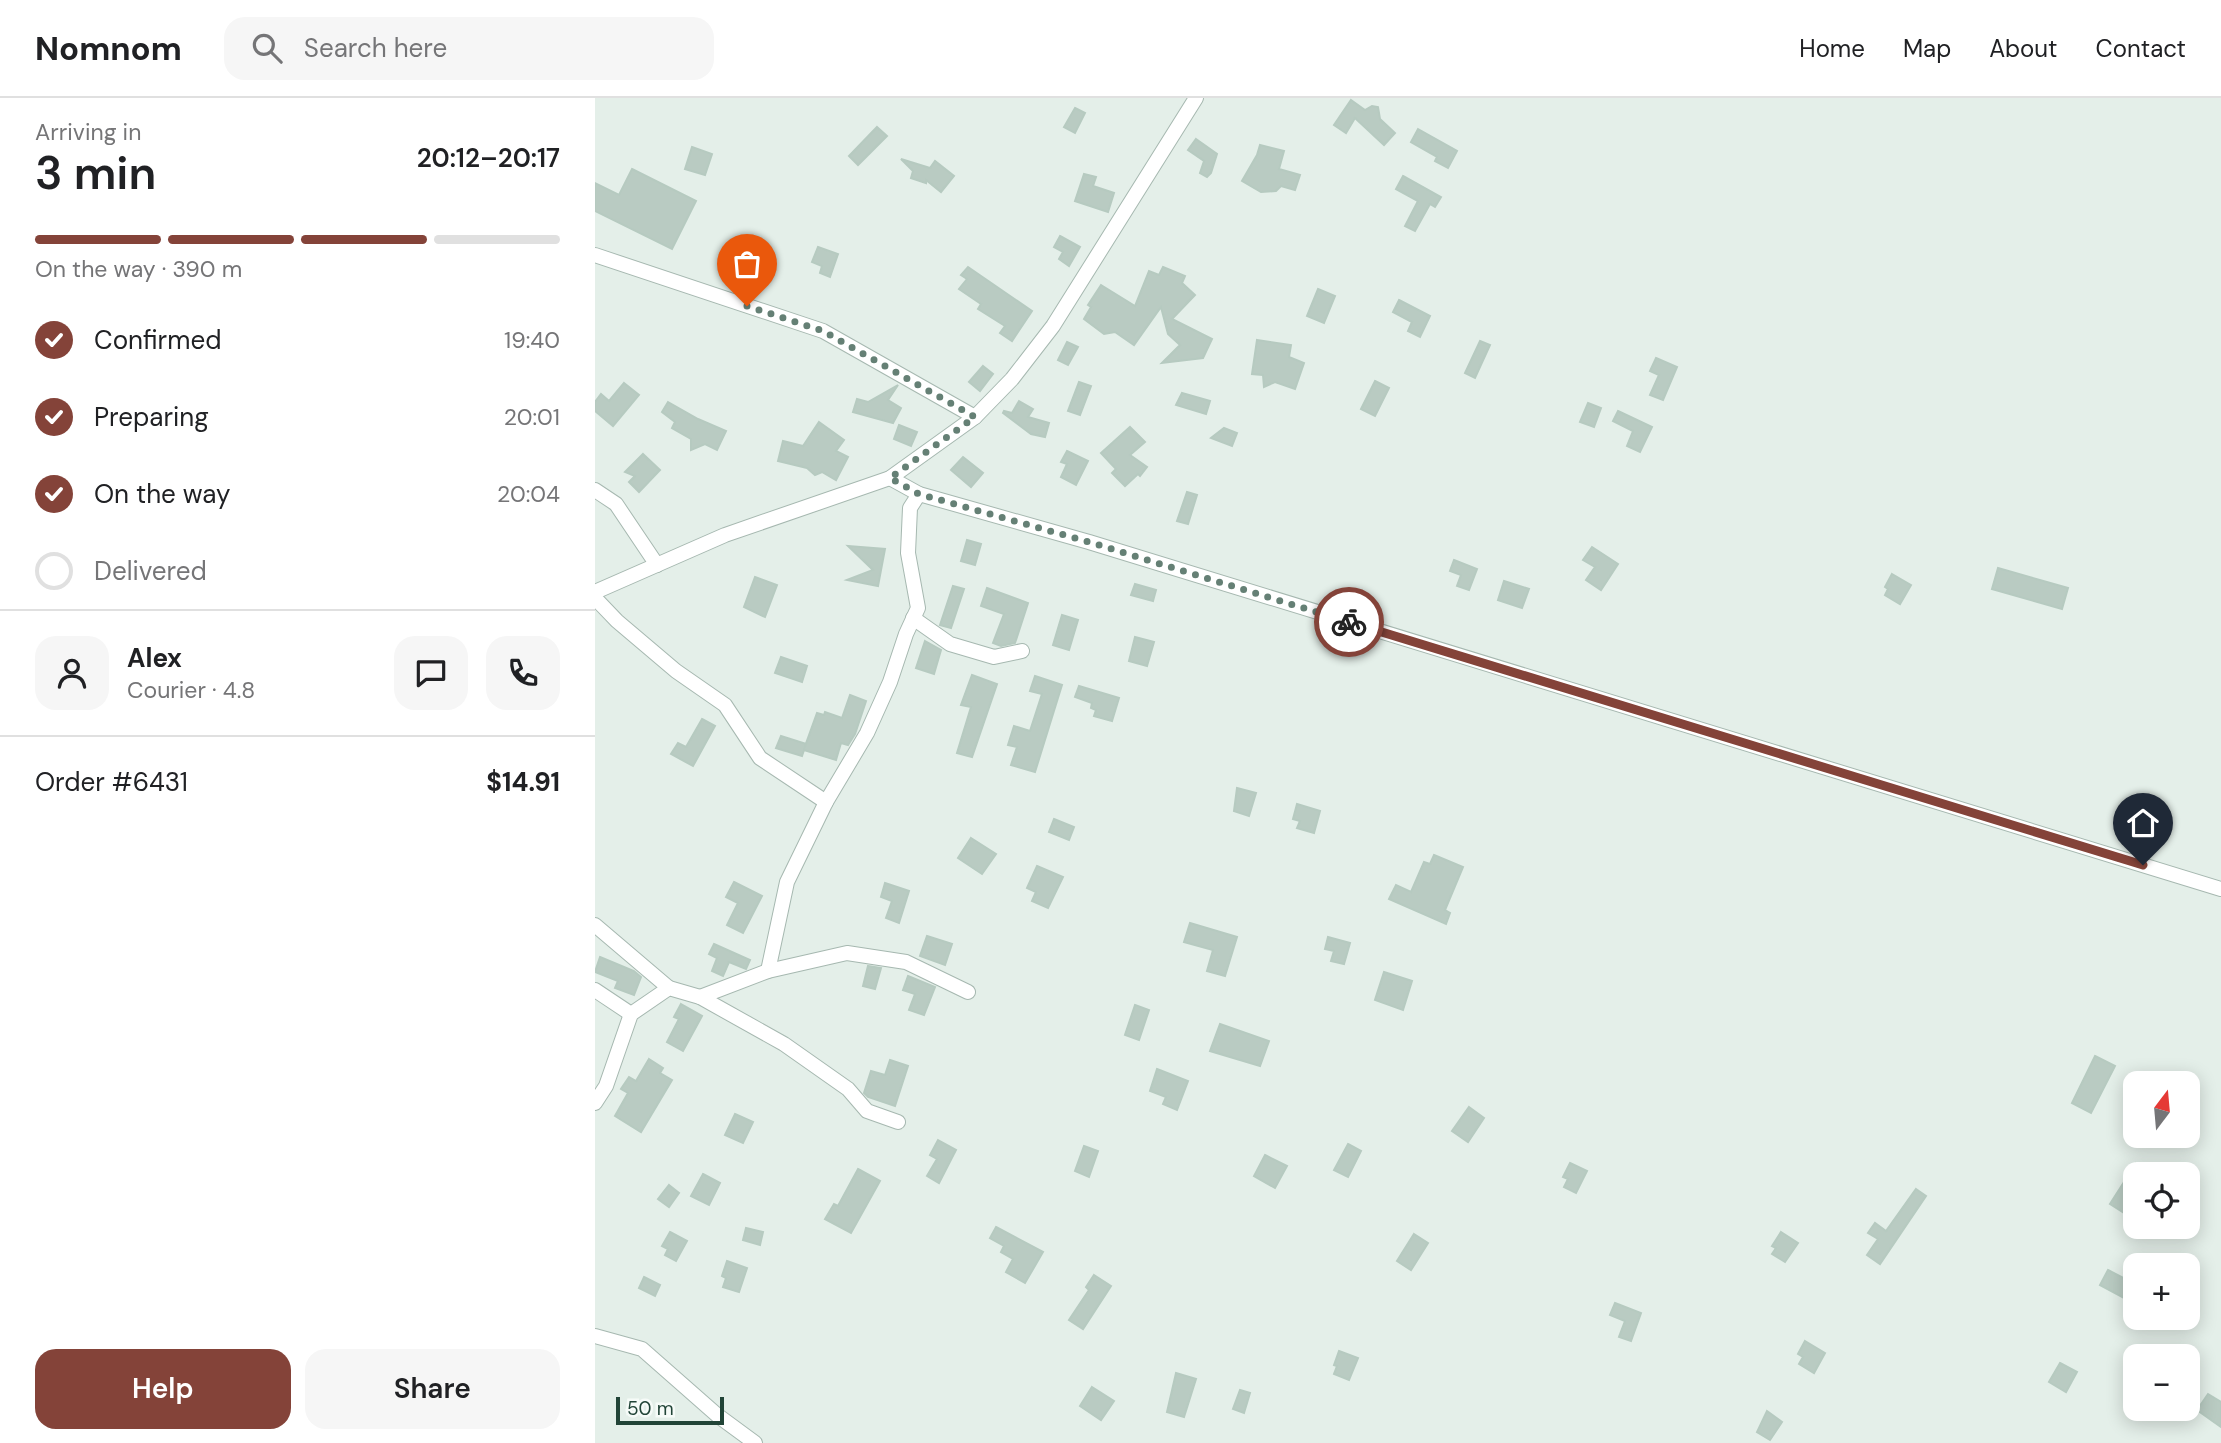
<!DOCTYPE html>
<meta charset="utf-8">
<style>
body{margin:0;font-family:"DM Sans",sans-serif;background:#f6f6f6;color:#202124;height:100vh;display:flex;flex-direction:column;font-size:26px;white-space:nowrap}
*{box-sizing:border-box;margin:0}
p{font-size:23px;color:#757577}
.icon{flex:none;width:38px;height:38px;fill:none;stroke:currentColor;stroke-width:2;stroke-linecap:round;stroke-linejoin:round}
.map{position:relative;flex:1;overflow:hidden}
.side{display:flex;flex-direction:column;background:#fff;width:595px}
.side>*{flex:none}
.needle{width:46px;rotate:16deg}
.tools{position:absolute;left:1528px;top:973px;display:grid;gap:14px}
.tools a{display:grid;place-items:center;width:77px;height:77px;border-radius:14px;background:#fff;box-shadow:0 4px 18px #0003;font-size:35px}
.scale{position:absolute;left:21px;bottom:18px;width:108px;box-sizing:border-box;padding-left:7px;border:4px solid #214437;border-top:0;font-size:19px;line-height:24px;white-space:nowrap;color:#214437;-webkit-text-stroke:5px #f6fbf8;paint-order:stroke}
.pin{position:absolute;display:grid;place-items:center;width:60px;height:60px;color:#fff;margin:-72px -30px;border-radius:50% 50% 50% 0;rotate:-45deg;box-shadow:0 0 7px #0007}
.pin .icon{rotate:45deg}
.courier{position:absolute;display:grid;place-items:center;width:70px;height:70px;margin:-35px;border:5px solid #844339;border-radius:50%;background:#fff;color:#222;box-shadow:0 2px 9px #0007}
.head em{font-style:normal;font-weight:600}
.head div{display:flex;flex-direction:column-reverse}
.head{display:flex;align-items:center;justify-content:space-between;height:119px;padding:0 35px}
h1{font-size:46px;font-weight:600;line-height:52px}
.bar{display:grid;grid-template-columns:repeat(4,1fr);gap:10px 7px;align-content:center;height:84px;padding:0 35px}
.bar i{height:9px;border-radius:5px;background:#e0e0e0}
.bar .selected{background:#844339}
.bar p{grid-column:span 4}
.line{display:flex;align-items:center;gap:18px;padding:0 35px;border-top:2px solid #e0e0e0}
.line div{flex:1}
.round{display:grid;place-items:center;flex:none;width:74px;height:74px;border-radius:21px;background:#f6f6f6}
ol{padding:0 35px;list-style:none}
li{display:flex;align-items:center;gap:21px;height:77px}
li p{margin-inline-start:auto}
li .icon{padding:7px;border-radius:50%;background:#844339;color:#fff;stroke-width:4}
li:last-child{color:#757577}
li i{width:38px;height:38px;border:4px solid #e0e0e0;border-radius:50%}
.button{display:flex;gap:14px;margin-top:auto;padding:14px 35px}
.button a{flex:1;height:80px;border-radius:21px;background:#844339;color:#fff;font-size:28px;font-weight:600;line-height:80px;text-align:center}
.button a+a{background:#f6f6f6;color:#202124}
header{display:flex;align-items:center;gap:42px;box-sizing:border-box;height:98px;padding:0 35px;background:#fff;border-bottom:2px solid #e0e0e0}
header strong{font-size:33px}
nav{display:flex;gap:38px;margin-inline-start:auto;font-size:24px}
.search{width:490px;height:63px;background:#f6f6f6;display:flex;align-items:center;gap:18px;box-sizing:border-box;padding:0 24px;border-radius:21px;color:#757577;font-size:26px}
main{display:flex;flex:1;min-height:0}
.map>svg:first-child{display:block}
.building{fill:#b9cbc2;stroke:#b6cac0;stroke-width:2}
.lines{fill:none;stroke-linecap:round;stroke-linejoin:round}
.street-casing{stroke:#a6b8b0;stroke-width:16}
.street{stroke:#fff;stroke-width:14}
.done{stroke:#658075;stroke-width:7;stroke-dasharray:0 12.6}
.route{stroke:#844339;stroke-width:9}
</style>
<header>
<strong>Nomnom</strong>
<div class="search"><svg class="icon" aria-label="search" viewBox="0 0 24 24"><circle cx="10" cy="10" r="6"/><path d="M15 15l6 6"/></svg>Search here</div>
<nav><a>Home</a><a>Map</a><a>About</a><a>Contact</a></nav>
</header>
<main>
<section class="side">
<div class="head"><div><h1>3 min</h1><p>Arriving in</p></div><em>20:12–20:17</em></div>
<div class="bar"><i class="selected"></i><i class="selected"></i><i class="selected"></i><i></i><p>On the way · 390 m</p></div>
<ol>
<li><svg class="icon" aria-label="check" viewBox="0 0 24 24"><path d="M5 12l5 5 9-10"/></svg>Confirmed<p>19:40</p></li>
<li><svg class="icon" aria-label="check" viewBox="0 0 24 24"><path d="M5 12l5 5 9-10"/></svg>Preparing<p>20:01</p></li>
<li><svg class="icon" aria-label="check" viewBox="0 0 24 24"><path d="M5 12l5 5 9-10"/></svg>On the way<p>20:04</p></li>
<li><i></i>Delivered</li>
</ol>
<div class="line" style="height:126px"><a class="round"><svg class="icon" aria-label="person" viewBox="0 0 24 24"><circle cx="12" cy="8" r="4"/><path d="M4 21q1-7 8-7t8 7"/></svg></a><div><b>Alex</b><p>Courier · 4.8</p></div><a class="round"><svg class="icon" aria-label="chat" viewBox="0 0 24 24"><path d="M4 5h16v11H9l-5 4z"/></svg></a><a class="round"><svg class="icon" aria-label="phone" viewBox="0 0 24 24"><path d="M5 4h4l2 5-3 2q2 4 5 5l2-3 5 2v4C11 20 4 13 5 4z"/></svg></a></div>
<div class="line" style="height:91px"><div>Order #6431</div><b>$14.91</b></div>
<div class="button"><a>Help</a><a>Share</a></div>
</section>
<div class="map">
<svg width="1626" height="1345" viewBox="0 0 1626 1345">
<rect width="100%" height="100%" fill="#e4efe9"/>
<g class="building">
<path d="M 756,2 L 770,12 L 777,8 L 783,9 L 785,21 L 800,35 L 789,47 L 760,20 L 751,35 L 739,27 Z"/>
<path d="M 480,10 L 490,15 L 480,35 L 469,29 Z"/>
<path d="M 282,29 L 292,38 L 263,67 L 254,58 Z"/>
<path d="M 823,31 L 862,53 L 853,70 L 840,63 L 842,59 L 816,44 Z"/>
<path d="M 601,41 L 622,56 L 616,75 L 612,79 L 605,75 L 609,63 L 593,52 Z"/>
<path d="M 665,47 L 689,53 L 684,71 L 705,77 L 700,92 L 686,88 L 681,93 L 666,94 L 647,83 L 662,57 Z"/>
<path d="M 97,49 L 117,56 L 110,77 L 90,71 Z"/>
<path d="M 306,61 L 335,70 L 340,63 L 359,78 L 346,94 L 331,82 L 331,85 L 316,80 L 318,73 Z"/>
<path d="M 37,71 L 101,103 L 77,151 L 0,113 L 0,85 L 24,97 Z"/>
<path d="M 489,76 L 501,79 L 498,88 L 519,95 L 513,114 L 480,103 Z"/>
<path d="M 808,78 L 846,99 L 840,109 L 835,106 L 820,133 L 810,128 L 823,103 L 801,91 Z"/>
<path d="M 465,138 L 485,149 L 474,168 L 464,161 L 468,154 L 459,149 Z"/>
<path d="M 223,149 L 243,156 L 235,179 L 225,175 L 227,168 L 217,164 Z"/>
<path d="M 373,169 L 437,213 L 417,243 L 405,235 L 410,228 L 383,211 L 386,206 L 364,191 L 372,181 L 366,177 Z"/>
<path d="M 568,169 L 590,178 L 587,185 L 600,197 L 577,221 L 617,241 L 608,260 L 567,265 L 585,247 L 573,236 L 566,209 L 539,247 L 520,234 L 509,236 L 489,221 L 496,209 L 493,207 L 506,187 L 540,208 L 554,173 L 564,177 Z"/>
<path d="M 723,191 L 740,198 L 729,225 L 712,218 Z"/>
<path d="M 804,202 L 835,218 L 825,239 L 813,233 L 817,224 L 798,214 Z"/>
<path d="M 662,242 L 696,247 L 694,259 L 709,265 L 700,291 L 680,284 L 669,289 L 668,277 L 657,276 Z"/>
<path d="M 885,243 L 895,247 L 880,280 L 870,275 Z"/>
<path d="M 472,244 L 483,249 L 473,267 L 463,262 Z"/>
<path d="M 1061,260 L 1082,269 L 1068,302 L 1055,297 L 1064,277 L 1055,273 Z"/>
<path d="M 388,268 L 398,276 L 385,293 L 374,284 Z"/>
<path d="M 780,283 L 794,290 L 780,318 L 766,311 Z"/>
<path d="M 484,284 L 496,288 L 485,317 L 473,313 Z"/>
<path d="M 29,285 L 44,297 L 18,328 L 0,313 L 0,304 L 6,296 L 14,303 Z"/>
<path d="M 303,287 L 293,302 L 306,310 L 298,325 L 258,314 L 262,301 L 273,304 Z"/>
<path d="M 587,295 L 615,303 L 611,316 L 581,307 Z"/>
<path d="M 424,303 L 438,311 L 433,319 L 454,325 L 450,339 L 436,336 L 408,315 L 409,313 L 417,315 Z"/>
<path d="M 73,304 L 103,321 L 131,333 L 122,352 L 110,346 L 96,352 L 96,341 L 77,330 L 80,324 L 67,314 Z"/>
<path d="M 993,305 L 1006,310 L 999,329 L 985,324 Z"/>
<path d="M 1023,313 L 1057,329 L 1045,354 L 1032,348 L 1038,333 L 1018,323 Z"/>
<path d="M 224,324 L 249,342 L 241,353 L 253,359 L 241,382 L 227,374 L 220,377 L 212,370 L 183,363 L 188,343 L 208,348 Z"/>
<path d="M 304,327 L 322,334 L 316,348 L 299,341 Z"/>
<path d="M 535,329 L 550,344 L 535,357 L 552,369 L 545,378 L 543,376 L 530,388 L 517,375 L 521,371 L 506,355 Z"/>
<path d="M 629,330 L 642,335 L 637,348 L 616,340 Z"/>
<path d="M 472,353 L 493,363 L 481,387 L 466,379 L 472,366 L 466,364 Z"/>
<path d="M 48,356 L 65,372 L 44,394 L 34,384 L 40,378 L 30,374 Z"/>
<path d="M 368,359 L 388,375 L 376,389 L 356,372 Z"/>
<path d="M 592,394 L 602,397 L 593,426 L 582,423 Z"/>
<path d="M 372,442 L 386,446 L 380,467 L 366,463 Z"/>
<path d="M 253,448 L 290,451 L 283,488 L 252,482 L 278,472 Z"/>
<path d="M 997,449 L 1023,466 L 1006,492 L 991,482 L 1000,469 L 988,462 Z"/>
<path d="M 859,462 L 882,471 L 874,492 L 862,488 L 866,477 L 855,473 Z"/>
<path d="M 1403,470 L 1473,490 L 1467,511 L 1397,491 Z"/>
<path d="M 1297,476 L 1316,487 L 1305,506 L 1290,497 L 1293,491 L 1290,489 Z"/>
<path d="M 160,479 L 182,487 L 170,519 L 149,509 Z"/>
<path d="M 909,483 L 934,491 L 927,510 L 903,502 Z"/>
<path d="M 540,486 L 561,492 L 558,503 L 536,497 Z"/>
<path d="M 358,488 L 369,491 L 356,530 L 345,527 Z"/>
<path d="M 392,490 L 433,505 L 420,545 L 406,548 L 398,545 L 409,516 L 386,508 Z"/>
<path d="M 467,517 L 483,522 L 474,552 L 458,547 Z"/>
<path d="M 540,539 L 559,544 L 552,568 L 534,563 Z"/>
<path d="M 330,543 L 346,552 L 339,576 L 321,570 Z"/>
<path d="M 186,559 L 212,568 L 207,584 L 180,575 Z"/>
<path d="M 377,577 L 402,586 L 377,659 L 362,655 L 376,609 L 366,607 Z"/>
<path d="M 440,578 L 467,587 L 440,674 L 416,667 L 422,649 L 413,647 L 419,628 L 435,633 L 447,596 L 435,593 Z"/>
<path d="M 484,588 L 524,600 L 517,623 L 499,618 L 501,612 L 496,610 L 497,605 L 480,599 Z"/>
<path d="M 255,597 L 271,603 L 260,636 L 253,647 L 246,645 L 241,662 L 209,652 L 207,658 L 181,650 L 186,638 L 211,646 L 209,651 L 222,615 L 229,617 L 230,614 L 247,620 Z"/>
<path d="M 107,621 L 120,628 L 98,668 L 76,656 L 83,645 L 91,649 Z"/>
<path d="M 642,690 L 661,695 L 654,718 L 639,713 Z"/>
<path d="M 702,706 L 725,713 L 719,735 L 702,730 L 705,723 L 698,721 Z"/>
<path d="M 459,721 L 479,729 L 474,742 L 454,734 Z"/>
<path d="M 376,740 L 401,756 L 387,776 L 363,760 Z"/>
<path d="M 839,757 L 868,769 L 850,812 L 855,815 L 851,826 L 794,801 L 801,787 L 816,794 L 829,764 L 835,766 Z"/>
<path d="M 442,768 L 468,779 L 453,810 L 437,803 L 441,794 L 432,790 Z"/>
<path d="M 139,784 L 167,798 L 148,835 L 132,827 L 143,805 L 131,799 Z"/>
<path d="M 290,785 L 314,793 L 304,825 L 291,820 L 297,803 L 286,799 Z"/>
<path d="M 595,825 L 642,839 L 630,878 L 612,873 L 618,852 L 589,844 Z"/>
<path d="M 332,838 L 357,846 L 350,867 L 325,858 Z"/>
<path d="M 733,839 L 755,845 L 749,866 L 736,863 L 739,853 L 730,851 Z"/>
<path d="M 119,846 L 155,862 L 151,871 L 134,864 L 128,878 L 117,873 L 122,860 L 114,856 Z"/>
<path d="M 5,859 L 39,873 L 46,879 L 39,897 L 20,890 L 23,883 L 0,874 Z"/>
<path d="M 273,868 L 286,870 L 280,891 L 268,888 Z"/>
<path d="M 789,874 L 817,883 L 808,912 L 780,902 Z"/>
<path d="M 313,878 L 340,889 L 329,917 L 314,912 L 320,896 L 308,892 Z"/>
<path d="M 86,906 L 107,918 L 88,953 L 72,944 L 84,921 L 79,919 Z"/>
<path d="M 540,907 L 554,912 L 544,942 L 530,937 Z"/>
<path d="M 625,926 L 674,943 L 665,968 L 615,953 Z"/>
<path d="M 1500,958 L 1520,968 L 1496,1015 L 1477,1005 Z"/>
<path d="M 54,961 L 68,970 L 65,975 L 77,982 L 46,1034 L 20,1018 L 33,995 L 26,991 L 34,979 L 41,983 Z"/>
<path d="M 295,962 L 313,968 L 300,1008 L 273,999 L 269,995 L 276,973 L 290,977 Z"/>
<path d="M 562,971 L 593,983 L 582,1012 L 568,1006 L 571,999 L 555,993 Z"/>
<path d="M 874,1009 L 889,1020 L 873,1044 L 857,1033 Z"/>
<path d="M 140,1016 L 158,1024 L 148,1045 L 130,1037 Z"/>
<path d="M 343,1042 L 361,1052 L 344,1085 L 332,1078 L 342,1061 L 335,1057 Z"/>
<path d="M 753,1046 L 766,1053 L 753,1079 L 739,1072 Z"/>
<path d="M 489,1048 L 503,1053 L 494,1079 L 480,1073 Z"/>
<path d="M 670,1057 L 692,1068 L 680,1090 L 659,1078 Z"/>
<path d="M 975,1065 L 992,1073 L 981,1095 L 969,1089 L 973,1081 L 968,1079 Z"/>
<path d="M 1540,1067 L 1540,1122 L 1515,1106 Z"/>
<path d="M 263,1071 L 285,1083 L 256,1135 L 230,1121 L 239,1106 L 243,1108 Z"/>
<path d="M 108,1076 L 125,1085 L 114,1107 L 96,1098 Z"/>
<path d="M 74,1087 L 84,1095 L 74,1109 L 63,1101 Z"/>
<path d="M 1321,1091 L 1331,1098 L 1285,1166 L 1272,1157 L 1283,1141 L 1273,1135 L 1280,1125 L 1291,1133 Z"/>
<path d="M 401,1129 L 448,1154 L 430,1185 L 411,1174 L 418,1161 L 406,1154 L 409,1148 L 395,1140 Z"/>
<path d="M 151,1130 L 168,1134 L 165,1147 L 148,1142 Z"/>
<path d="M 75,1134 L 92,1143 L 81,1163 L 70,1157 L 73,1151 L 67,1148 Z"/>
<path d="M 1186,1134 L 1203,1145 L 1190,1164 L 1177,1156 L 1181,1150 L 1177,1148 Z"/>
<path d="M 819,1136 L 833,1145 L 816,1172 L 802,1163 Z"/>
<path d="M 132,1163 L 152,1170 L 144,1194 L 128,1189 L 131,1180 L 127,1178 Z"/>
<path d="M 1513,1172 L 1540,1186 L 1533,1202 L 1505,1187 Z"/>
<path d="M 499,1177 L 516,1188 L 488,1231 L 474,1222 L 494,1192 L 491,1189 Z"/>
<path d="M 49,1179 L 65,1187 L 60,1198 L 44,1190 Z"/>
<path d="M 1020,1205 L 1046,1215 L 1036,1243 L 1024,1239 L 1030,1223 L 1015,1217 Z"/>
<path d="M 1210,1243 L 1230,1255 L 1219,1275 L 1204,1266 L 1208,1259 L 1203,1256 Z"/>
<path d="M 744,1253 L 763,1260 L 754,1282 L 739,1276 L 742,1268 L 739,1267 Z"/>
<path d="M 1465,1265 L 1482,1274 L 1471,1294 L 1454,1284 Z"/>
<path d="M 581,1275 L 601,1281 L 589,1319 L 572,1314 Z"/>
<path d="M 497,1289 L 519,1303 L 506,1322 L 485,1308 Z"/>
<path d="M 645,1292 L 655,1295 L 649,1315 L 638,1311 Z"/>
<path d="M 1613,1296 L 1626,1304 L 1626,1329 L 1602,1312 Z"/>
<path d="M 1172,1313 L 1187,1324 L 1175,1342 L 1162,1334 Z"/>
</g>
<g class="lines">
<g class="street-casing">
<g id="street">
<path d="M 0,157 L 228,233 L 380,319"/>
<path d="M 295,380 L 324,396 L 494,444 L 1626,791"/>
<path d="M 0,392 L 21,406 L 62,467"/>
<path d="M 0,494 L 130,437 L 295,380 L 380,319 L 417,281 L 458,228 L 601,0"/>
<path d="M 0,500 L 22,523 L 81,573 L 130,607 L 165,660 L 231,704"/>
<path d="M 318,520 L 355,546 L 399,559 L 427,553"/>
<path d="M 0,827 L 74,890"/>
<path d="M 173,873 L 192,784 L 231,704 L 272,635 L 295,584 L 311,536 L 323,510 L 313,455 L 315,410 L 324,396"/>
<path d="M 0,892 L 36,916"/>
<path d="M 105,899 L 173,873 L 252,855 L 311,864 L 373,894"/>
<path d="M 0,1005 L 11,988 L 36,916 L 74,890 L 105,899 L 189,946 L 253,991 L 272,1013 L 303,1024"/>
<path d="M 0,1238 L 47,1251 L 122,1317 L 160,1345"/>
</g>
</g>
<use href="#street" class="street"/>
</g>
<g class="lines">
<path class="done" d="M 152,208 L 228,233 L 380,319 L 295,380 L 324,396 L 494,444 L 754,524"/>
<path class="route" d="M 754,524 L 1548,767"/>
</g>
</svg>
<div class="tools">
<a><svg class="needle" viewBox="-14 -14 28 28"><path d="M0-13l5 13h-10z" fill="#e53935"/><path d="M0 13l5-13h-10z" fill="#757577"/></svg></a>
<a><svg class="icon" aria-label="locate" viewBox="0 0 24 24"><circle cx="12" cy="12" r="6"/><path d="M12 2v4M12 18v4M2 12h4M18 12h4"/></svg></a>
<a>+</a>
<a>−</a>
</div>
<div class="scale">50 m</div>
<div class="pin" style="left:152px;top:208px;background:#ea580c"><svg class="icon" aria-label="bag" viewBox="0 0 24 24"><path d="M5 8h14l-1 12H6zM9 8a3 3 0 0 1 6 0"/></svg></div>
<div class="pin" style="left:1548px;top:767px;background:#1f2937"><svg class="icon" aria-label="home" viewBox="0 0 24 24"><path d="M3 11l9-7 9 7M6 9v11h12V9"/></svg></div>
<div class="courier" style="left:754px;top:524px"><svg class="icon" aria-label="bike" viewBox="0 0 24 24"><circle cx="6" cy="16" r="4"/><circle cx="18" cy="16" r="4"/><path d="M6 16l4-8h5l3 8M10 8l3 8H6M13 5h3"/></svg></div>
</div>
</main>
